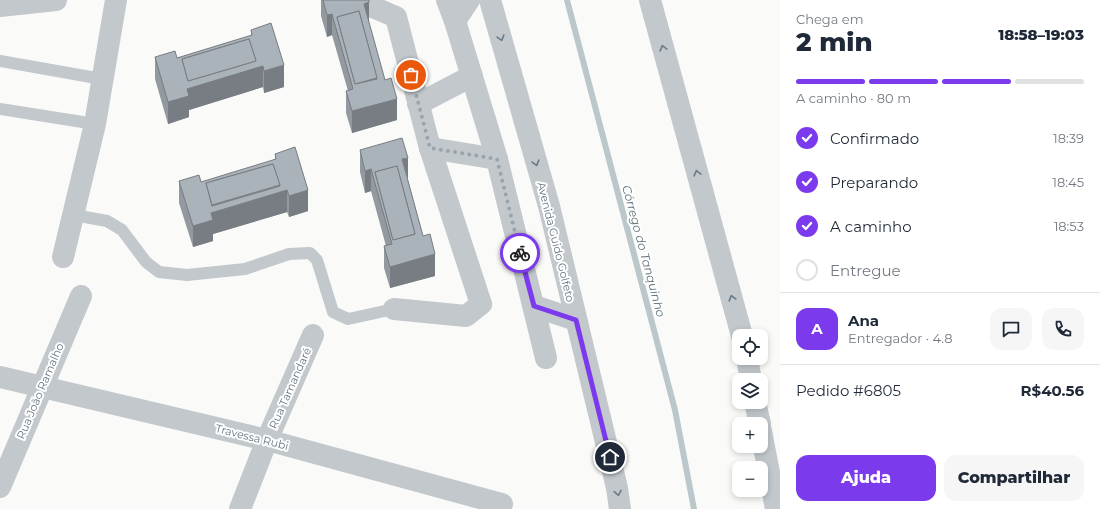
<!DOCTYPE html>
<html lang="pt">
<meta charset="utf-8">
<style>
body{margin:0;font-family:Montserrat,sans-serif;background:#f6f6f7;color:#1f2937;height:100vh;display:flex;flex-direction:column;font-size:15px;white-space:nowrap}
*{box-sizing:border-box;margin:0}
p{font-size:13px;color:#747a83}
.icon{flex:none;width:22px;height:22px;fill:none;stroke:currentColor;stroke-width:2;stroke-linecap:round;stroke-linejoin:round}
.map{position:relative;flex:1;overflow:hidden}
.details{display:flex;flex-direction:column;background:#fff;width:320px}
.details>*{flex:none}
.controls{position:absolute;left:732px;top:329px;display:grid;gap:8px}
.controls a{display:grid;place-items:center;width:36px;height:36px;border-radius:8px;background:#fff;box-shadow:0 2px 6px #0003;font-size:20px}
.pin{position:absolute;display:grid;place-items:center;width:34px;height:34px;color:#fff;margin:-17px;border:2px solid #fff;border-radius:50%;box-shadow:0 1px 4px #0007}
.courier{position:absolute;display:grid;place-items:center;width:40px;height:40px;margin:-20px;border:3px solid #7c3aed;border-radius:50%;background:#fff;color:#222;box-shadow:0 1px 5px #0007}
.headline em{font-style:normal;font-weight:800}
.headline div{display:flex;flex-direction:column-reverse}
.headline{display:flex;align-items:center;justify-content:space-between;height:68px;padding:0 16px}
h1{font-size:26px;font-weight:800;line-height:30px}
.bar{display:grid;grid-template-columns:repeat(4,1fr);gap:6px 4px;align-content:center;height:48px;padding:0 16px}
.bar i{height:5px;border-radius:3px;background:#e0e1e3}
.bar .on{background:#7c3aed}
.bar p{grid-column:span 4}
.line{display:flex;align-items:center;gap:10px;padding:0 16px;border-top:1px solid #e0e1e3}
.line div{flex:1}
.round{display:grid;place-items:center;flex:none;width:42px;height:42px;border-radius:12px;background:#f6f6f7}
ol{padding:0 16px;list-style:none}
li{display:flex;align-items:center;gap:12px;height:44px}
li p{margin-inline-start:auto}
li .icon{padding:4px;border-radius:50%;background:#7c3aed;color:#fff;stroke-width:4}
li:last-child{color:#747a83}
li i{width:22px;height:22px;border:2px solid #e0e1e3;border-radius:50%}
.cta{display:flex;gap:8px;margin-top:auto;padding:8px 16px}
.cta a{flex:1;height:46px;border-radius:12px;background:#7c3aed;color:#fff;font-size:16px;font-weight:800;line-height:46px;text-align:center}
.cta a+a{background:#f6f6f7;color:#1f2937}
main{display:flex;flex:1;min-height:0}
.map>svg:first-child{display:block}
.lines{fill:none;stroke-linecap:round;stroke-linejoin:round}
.stream{stroke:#bbc7cb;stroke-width:6}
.service{stroke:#c3c8cc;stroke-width:12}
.minor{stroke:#c3c8cc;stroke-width:22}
.tertiary{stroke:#c3c8cc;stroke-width:22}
.wall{fill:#929a9f}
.shaded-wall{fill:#777d82}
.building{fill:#aab3b9;stroke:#777d82;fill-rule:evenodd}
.oneway{stroke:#6a7a87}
.done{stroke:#99a4ac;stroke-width:4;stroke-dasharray:0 7.2}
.route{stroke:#7c3aed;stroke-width:5}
.labels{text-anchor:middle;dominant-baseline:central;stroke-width:4;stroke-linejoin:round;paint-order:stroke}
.street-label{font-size:11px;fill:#657683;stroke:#fff}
.water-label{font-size:12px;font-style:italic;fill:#60757c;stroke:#fff}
</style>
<main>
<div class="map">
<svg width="780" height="509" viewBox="0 0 780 509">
<rect width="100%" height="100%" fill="#fafaf8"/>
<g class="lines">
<path class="stream" d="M 567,0 L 675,410 L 694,509"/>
<g class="service">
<path d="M 0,61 L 102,79"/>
<path d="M 0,109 L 95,124"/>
<path d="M 74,215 L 107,221 L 122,230 L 146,262 L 159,272 L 187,275 L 245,269 L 289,254 L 310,253 L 317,260 L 333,312 L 348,319 L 394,309"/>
</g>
<g class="minor">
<path d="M 356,0 L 396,17 L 430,148 L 481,304 L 466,316 L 394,309"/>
<path d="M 447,0 L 455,21 L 497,159 L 546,358"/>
<path d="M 0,6 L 56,0"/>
<path d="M 455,21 L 469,0"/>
<path d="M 418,104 L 472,76"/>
<path d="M 430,148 L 497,159"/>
<path d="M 63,257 L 95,124 L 116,0"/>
<path d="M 534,306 L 576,320"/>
<path d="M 0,377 L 267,440 L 502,504 L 500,509"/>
<path d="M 0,487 L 81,296"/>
<path d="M 240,509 L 267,440 L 313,335"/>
</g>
<g class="tertiary">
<path d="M 490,0 L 549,206 L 617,488 L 620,509"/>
<path d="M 650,0 L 742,336"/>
<path d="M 747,358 L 751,380"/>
<path d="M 755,402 L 760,424"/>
<path d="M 761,431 L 776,509"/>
</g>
</g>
<g class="wall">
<path d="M 321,0 L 369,0 L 369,24 L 385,80 L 397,120 L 352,133 L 346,113 L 346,91 L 348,91 L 332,35 L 327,37 L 321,16 Z"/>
<path d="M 251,30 L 284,87 L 264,93 L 263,87 L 189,110 L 189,117 L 168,124 L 155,79 L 155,57 L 177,58 L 251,36 Z"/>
<path d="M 360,150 L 408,180 L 423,236 L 435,276 L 390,288 L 384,268 L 384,246 L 386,246 L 371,191 L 365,193 L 360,172 Z"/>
<path d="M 275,154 L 308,211 L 289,217 L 287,212 L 213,234 L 213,241 L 193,247 L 179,203 L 179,181 L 201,182 L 275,160 Z"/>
</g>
<g class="shaded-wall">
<path d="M 369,2 L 369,24 L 364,4 Z"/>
<path d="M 332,14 L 332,35 L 327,37 L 327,15 Z"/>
<path d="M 284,65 L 284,87 L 264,93 L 264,71 Z"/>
<path d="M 263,66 L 263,87 L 189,110 L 189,117 L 168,124 L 168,102 L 187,89 Z"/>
<path d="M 397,99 L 397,120 L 352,133 L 352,111 Z"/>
<path d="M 408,158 L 408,180 L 402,159 Z"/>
<path d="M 371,169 L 371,191 L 365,193 L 365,171 Z"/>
<path d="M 287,190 L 287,212 L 213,234 L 213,241 L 193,247 L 193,226 L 211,213 Z"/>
<path d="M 308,190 L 308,211 L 289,217 L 289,196 Z"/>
<path d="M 435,254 L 435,276 L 390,288 L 390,267 Z"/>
</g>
<g class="building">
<path d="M 323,0 L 369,0 L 369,2 L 364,4 L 385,80 L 391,78 L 397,99 L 352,111 L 346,91 L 353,89 L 332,14 L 327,15 ZM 359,11 L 377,79 L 355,84 L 337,17 Z"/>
<path d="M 359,11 L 377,78 L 355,84 L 337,17 Z"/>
<path d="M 271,23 L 284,65 L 264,71 L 263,66 L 187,89 L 189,96 L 168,102 L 155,57 L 175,51 L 177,58 L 252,35 L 251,30 ZM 249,39 L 256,61 L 188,81 L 182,59 Z"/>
<path d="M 249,39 L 256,61 L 188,81 L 182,59 Z"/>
<path d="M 402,138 L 408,158 L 402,159 L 423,236 L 430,234 L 435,254 L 390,267 L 384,246 L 392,244 L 371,169 L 365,171 L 360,150 ZM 397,166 L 415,234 L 393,240 L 375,172 Z"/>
<path d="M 295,147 L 308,190 L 289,196 L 287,190 L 211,213 L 213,220 L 193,226 L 179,181 L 199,175 L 201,182 L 276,159 L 275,154 ZM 273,164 L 280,186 L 212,206 L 206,183 Z"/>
<path d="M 273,164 L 280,185 L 212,205 L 206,183 Z"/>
<path d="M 397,166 L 415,234 L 393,240 L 375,172 Z"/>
</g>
<defs><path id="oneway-chevron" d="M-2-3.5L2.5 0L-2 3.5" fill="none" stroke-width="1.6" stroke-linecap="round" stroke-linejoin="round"/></defs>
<g class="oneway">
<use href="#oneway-chevron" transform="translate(501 38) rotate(74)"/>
<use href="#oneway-chevron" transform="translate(663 48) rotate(-105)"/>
<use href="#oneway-chevron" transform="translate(536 163) rotate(74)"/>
<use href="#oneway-chevron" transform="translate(697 173) rotate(-105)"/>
<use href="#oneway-chevron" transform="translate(732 298) rotate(-105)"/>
<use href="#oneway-chevron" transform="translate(618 493) rotate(80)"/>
</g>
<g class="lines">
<path class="done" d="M 411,75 L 430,148 L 497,159 L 520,253"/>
<path class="route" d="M 520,253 L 534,306 L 576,320 L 610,457"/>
</g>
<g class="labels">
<g class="street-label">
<text transform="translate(556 242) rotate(76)">Avenida Guido Golfeto</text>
<text transform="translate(290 388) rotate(-66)">Rua Tamandaré</text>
<text transform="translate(40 391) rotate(-67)">Rua João Ramalho</text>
<text transform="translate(252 437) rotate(14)">Travessa Rubi</text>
</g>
<g class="water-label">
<text transform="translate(644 251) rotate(75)">Córrego do Tanquinho</text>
</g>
</g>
</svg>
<div class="controls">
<a><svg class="icon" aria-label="locate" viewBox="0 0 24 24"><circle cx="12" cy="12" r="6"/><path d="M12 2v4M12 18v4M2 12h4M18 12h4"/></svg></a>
<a><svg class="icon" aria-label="layers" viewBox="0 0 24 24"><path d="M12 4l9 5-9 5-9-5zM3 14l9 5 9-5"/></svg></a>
<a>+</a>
<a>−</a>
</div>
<div class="pin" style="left:411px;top:75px;background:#ea580c"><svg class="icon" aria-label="bag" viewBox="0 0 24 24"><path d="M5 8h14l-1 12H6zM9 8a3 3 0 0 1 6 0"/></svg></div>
<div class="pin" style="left:610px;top:457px;background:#1f2937"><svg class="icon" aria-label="home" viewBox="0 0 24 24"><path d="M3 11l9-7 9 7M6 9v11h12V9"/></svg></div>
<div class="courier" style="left:520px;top:253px"><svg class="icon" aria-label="bike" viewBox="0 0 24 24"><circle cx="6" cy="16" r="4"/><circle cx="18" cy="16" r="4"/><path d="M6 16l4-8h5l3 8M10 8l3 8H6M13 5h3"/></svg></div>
</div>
<section class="details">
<div class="headline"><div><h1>2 min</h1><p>Chega em</p></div><em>18:58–19:03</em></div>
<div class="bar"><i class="on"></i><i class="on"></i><i class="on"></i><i></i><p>A caminho · 80 m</p></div>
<ol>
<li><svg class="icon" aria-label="check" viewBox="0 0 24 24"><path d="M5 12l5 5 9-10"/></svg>Confirmado<p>18:39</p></li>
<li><svg class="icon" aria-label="check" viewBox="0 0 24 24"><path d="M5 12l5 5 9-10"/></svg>Preparando<p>18:45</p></li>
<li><svg class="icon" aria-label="check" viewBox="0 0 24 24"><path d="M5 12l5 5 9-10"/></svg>A caminho<p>18:53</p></li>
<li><i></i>Entregue</li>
</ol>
<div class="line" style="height:72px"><b class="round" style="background:#7c3aed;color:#fff">A</b><div><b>Ana</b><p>Entregador · 4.8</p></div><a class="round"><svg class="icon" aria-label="chat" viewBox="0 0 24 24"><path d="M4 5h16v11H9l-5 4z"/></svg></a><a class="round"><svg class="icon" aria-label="phone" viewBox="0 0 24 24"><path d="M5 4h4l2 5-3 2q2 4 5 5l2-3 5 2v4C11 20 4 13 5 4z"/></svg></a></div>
<div class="line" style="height:52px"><div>Pedido #6805</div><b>R$40.56</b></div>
<div class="cta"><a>Ajuda</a><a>Compartilhar</a></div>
</section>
</main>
